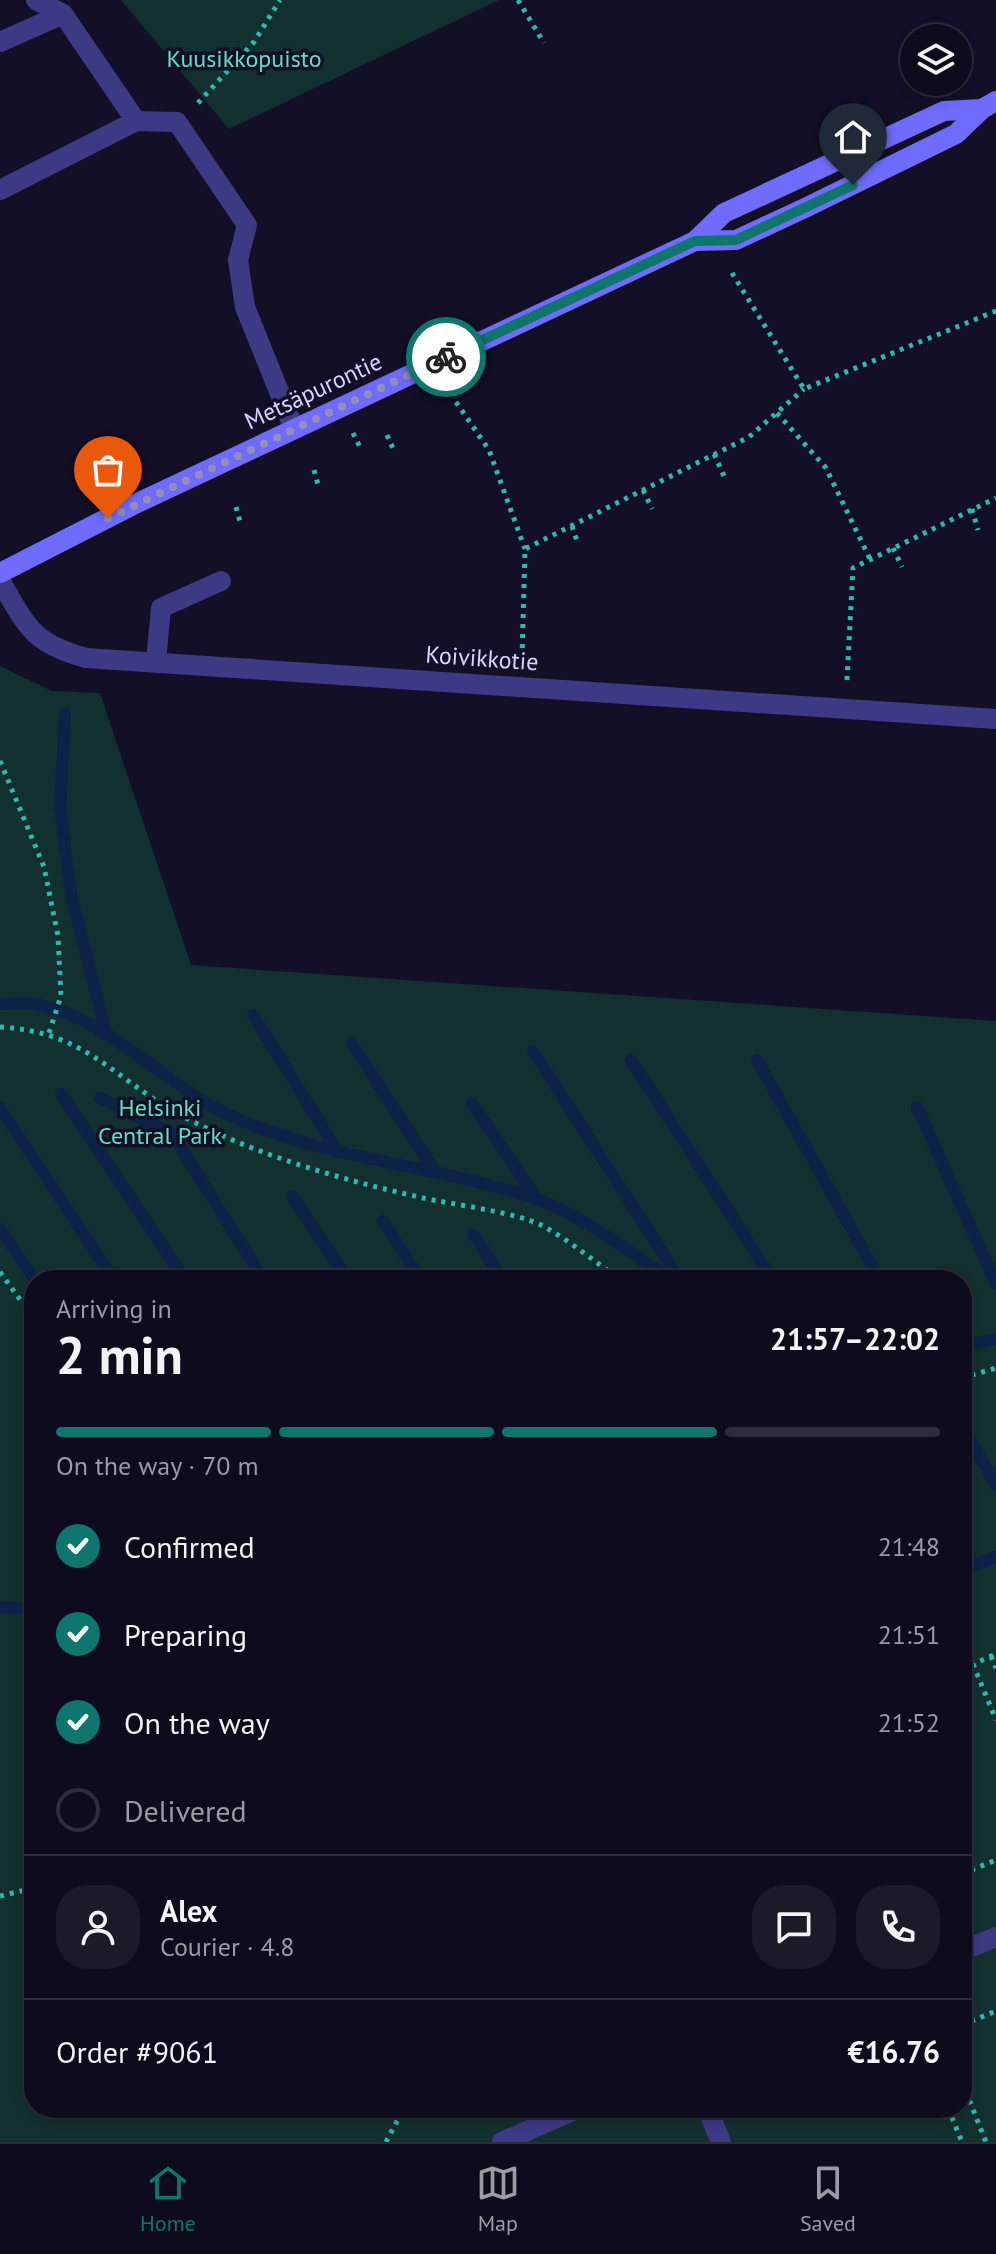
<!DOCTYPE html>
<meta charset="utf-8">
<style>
body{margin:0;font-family:"PT Sans",sans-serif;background:#1c1929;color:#f1f3f6;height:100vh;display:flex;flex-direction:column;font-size:30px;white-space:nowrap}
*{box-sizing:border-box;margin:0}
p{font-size:26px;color:#9b9ba3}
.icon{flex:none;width:44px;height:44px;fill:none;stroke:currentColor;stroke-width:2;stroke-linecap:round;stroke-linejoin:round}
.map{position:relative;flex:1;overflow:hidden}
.drawer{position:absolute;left:24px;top:1270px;width:948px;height:848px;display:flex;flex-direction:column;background:#0e0b1c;border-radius:32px;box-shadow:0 4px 12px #0003,0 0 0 2px #2e2b3b}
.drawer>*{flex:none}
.tools{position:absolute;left:900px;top:24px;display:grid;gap:16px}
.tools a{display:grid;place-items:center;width:72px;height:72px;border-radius:50%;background:#0e0b1c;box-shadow:0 4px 12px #0003,0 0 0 2px #2e2b3b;font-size:40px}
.pin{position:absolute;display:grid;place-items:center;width:68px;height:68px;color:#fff;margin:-82px -34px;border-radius:50% 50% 50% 0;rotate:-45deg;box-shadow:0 0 8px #0007}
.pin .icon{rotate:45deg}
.courier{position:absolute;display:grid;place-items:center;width:80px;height:80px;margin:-40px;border:6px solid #0f766e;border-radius:50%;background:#fff;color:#222;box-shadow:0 2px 10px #0007}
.head em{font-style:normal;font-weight:800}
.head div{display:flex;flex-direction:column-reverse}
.head{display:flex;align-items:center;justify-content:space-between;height:136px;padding:0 32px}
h1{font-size:52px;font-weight:800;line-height:60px}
.bar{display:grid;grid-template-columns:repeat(4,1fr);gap:12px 8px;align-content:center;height:96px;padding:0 32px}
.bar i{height:10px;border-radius:6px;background:#2e2b3b}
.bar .current{background:#0f766e}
.bar p{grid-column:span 4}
.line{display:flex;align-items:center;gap:20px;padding:0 32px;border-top:2px solid #2e2b3b}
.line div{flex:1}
.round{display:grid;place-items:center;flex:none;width:84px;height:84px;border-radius:32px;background:#1c1929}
ol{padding:0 32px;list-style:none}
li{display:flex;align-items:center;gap:24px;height:88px}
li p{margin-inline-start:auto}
li .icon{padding:8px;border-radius:50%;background:#0f766e;color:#fff;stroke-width:4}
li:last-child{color:#9b9ba3}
li i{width:44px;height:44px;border:4px solid #2e2b3b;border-radius:50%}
.tabs{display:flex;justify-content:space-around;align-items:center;height:112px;border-top:2px solid #2e2b3b;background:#0e0b1c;font-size:22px;color:#9b9ba3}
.tabs a{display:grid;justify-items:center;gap:4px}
.tabs .current{color:#0f766e}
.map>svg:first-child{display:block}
.green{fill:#12302f;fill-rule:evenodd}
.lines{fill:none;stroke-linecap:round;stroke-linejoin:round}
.stream{stroke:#0c2248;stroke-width:12}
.path{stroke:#2fb8b0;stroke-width:5;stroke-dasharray:4 6;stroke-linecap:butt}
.lane{stroke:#3d3a85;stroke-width:20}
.street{stroke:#3d3a85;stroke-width:20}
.secondary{stroke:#6f6bff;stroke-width:20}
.done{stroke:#948fb3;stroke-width:8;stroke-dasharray:0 14.4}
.route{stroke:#0f766e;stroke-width:10}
.labels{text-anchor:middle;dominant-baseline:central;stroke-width:7;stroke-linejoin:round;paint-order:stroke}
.park-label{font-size:24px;fill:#5fe0c0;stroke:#130f26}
.street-label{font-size:24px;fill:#d9d4ff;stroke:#130f26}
</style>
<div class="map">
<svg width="996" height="2142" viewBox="0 0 996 2142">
<rect width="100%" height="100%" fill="#130f26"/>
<g class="green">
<path d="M 121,0 L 499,0 L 229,129 Z"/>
<path d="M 0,666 L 52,691 L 100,693 L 191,965 L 996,1021 L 996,2142 L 0,2142 ZM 34,1280 L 962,1280 L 962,2108 L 34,2108 Z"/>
</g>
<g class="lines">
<g class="stream">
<path d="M 65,714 L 60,806 L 71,894 L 106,1033"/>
<path d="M 0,1004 C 12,1004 25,1002 36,1004 C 109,1019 160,1081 225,1113 C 323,1160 434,1164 536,1199 C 585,1217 629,1251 671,1280"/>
<path d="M 253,1015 L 338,1152"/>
<path d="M 352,1044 L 436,1173"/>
<path d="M 533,1051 L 680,1280"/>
<path d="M 631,1060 L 773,1280"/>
<path d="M 757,1060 L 880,1280"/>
<path d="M 61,1094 L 185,1280"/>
<path d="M 100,1098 L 172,1134 L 264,1280"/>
<path d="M 472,1103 L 537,1200"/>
<path d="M 917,1107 L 996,1284"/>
<path d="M 0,1108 L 114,1280"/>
<path d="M 292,1196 L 348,1280"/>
<path d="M 383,1221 L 421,1280"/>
<path d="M 0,1229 L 35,1280"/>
<path d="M 474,1235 L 503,1280"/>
<path d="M 962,1346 L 996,1339"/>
<path d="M 962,1425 L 996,1485"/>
<path d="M 962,1570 L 996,1557"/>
<path d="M 0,1607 L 34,1609"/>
</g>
<g class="path">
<path d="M 518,0 L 544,43"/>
<path d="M 198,103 L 254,42 L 280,0"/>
<path d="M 732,273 L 804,389 L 996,311"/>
<path d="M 456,402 L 489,450 L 525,549"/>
<path d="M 777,413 L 826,468 L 870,559"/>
<path d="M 353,433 L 360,447"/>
<path d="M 387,435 L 395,453"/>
<path d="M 714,454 L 724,476"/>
<path d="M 314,470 L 319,488"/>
<path d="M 643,490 L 652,509"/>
<path d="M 236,507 L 241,525"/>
<path d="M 972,509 L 978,530"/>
<path d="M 572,526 L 578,544"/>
<path d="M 893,548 L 902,567"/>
<path d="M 522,658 L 525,549 L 749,437 L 804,389"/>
<path d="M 847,680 L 853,568 L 996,498"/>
<path d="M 0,761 L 44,867 L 58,936 L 61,996 L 49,1033"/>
<path d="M 0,1027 C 87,1032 112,1078 182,1116 C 258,1156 339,1179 423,1198 C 451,1204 518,1213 541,1225 C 569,1240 595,1262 621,1280"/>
<path d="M 0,1272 L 34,1319"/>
<path d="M 962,1378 L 996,1368"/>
<path d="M 991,1656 L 996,1668"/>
<path d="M 973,1664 L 996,1720"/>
<path d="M 962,1669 L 996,1654"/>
<path d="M 962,1874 L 996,1860"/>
<path d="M 0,1896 L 34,1888"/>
<path d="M 962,1897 L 970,1916"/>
<path d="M 962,2025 L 996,2011"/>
<path d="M 962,2082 L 986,2142"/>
<path d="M 948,2108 L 962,2142"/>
<path d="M 386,2142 L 404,2108"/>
</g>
<g class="lane">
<path d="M 36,0 L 63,14"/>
<path d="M 0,42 L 63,14 L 136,121"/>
<path d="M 0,190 L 136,121 L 177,122 L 247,225 L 238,260 L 245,307 L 294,429"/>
<path d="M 156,661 L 161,608 L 221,581"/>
<path d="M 962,1951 L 996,1937"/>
<path d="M 707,2108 L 721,2142"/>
<path d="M 502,2142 L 579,2108"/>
</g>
<path class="street" d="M 0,580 C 27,627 32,643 86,658 L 996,719"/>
<g class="secondary">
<path d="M 695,241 L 736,240 L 807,207 L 956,134 L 982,109 L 996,101"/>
<path d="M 0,573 L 133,505 L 695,241 L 724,213 L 944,111 L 982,109"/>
</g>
</g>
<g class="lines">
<path class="done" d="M 108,518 L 446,357"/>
<path class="route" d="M 446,357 L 695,241 L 736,240 L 853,185"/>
</g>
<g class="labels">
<g class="park-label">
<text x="244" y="58">Kuusikkopuisto</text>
<text x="160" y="1107">Helsinki<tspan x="160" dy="28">Central Park</tspan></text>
</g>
<g class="street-label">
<text transform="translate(313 391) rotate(-25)">Metsäpurontie</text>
<text transform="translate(482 658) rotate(4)">Koivikkotie</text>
</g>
</g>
</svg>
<div class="tools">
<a><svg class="icon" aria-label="layers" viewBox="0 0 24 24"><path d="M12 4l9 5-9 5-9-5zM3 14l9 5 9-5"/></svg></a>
</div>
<div class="pin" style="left:108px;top:518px;background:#ea580c"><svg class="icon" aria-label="bag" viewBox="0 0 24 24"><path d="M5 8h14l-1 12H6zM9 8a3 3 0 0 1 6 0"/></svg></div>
<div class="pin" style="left:853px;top:185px;background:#1f2937"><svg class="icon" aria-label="home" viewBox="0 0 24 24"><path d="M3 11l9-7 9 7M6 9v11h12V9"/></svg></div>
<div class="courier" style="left:446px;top:357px"><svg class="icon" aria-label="bike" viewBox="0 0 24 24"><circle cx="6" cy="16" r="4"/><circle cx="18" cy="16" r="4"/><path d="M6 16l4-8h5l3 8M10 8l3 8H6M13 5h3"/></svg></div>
<section class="drawer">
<div class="head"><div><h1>2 min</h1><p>Arriving in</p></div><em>21:57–22:02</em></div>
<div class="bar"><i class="current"></i><i class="current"></i><i class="current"></i><i></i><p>On the way · 70 m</p></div>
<ol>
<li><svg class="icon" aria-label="check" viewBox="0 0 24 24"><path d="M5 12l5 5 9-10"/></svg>Confirmed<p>21:48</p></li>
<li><svg class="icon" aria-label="check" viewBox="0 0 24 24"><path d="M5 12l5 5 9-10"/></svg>Preparing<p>21:51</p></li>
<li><svg class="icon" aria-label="check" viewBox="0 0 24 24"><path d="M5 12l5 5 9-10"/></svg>On the way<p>21:52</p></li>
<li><i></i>Delivered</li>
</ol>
<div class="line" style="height:144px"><a class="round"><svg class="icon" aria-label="person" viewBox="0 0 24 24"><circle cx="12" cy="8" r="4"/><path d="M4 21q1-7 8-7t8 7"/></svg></a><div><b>Alex</b><p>Courier · 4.8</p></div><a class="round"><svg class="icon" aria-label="chat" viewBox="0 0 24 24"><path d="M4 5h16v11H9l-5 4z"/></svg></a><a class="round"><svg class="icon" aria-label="phone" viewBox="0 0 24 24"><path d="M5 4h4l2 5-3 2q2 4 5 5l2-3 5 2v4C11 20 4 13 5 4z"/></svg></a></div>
<div class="line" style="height:104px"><div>Order #9061</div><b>€16.76</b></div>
</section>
</div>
<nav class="tabs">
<a class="current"><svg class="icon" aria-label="home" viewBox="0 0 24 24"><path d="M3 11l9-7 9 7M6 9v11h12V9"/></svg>Home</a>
<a><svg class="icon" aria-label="map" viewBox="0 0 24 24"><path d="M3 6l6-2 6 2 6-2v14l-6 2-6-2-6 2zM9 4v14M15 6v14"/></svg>Map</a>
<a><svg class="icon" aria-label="saved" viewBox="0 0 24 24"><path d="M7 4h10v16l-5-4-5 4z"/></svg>Saved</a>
</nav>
